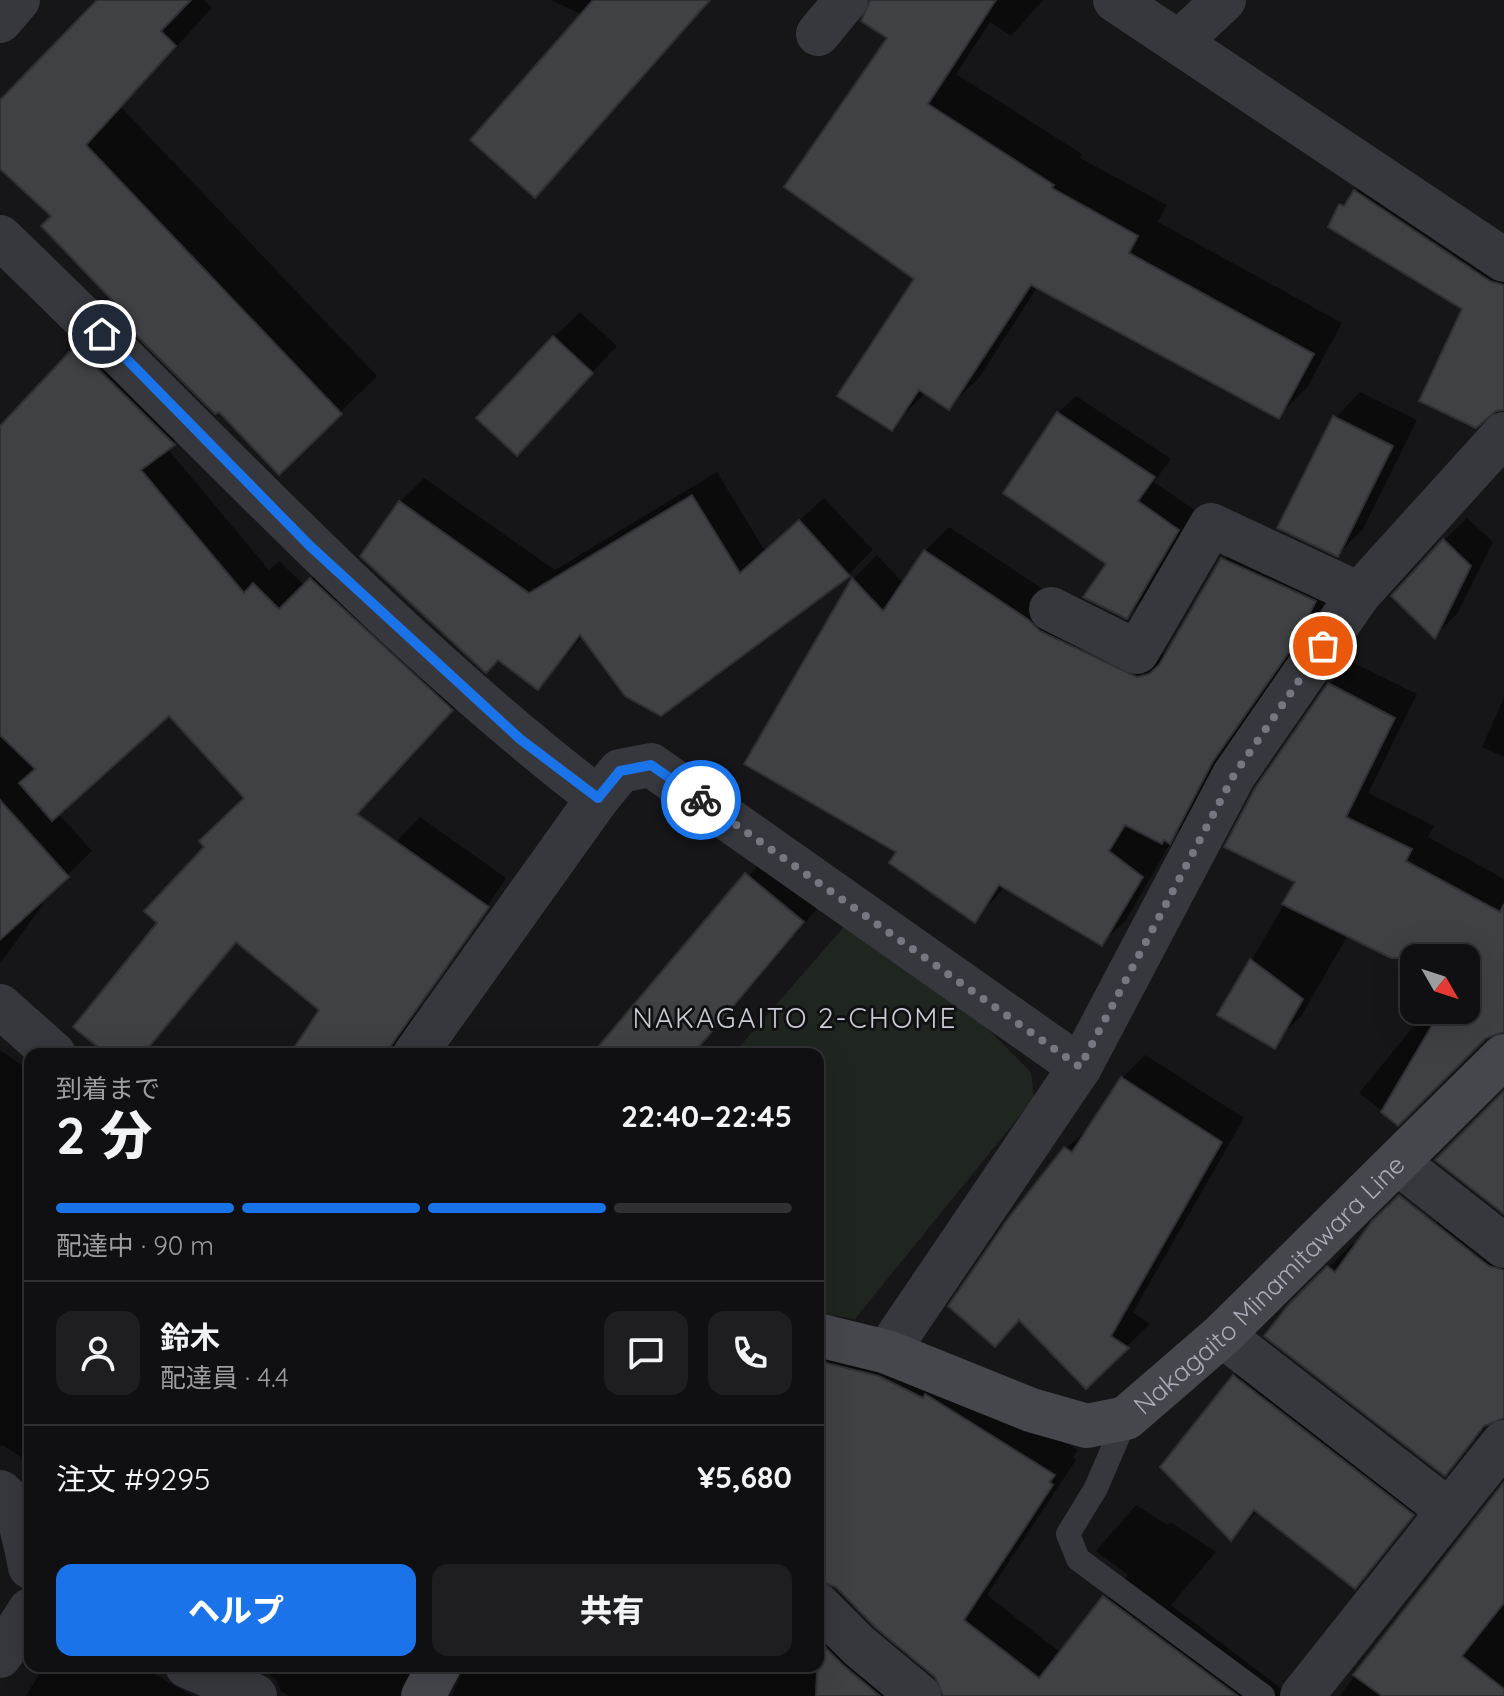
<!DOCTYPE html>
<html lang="ja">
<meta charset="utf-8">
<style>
body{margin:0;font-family:Quicksand,"Noto Sans JP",sans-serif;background:#1e1e20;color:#f1f3f6;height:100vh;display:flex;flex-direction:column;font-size:30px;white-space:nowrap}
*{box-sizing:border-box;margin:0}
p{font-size:26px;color:#9c9d9f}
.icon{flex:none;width:44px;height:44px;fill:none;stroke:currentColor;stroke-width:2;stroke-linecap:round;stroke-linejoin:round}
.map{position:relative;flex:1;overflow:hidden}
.sheet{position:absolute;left:24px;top:1048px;width:800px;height:624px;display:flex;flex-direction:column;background:#101012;border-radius:16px;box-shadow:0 8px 32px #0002,0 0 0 2px #303032}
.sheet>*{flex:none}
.needle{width:52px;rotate:129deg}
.fabs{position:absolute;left:1400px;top:944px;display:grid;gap:16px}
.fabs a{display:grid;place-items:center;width:80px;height:80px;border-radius:16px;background:#101012;box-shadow:0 8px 32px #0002,0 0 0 2px #303032;font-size:40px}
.pin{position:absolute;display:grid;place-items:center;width:68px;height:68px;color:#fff;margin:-34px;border:4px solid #fff;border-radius:50%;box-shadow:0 2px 8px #0007}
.courier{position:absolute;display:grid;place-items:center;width:80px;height:80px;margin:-40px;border:6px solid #1a73e8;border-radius:50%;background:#fff;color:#222;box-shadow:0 2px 10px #0007}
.overview em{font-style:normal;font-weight:800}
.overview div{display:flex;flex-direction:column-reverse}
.overview{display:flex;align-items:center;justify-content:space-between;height:136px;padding:0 32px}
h1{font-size:52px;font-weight:800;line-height:60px}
.bar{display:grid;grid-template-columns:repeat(4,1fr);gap:12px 8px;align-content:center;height:96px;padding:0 32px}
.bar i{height:10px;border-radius:6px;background:#303032}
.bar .active{background:#1a73e8}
.bar p{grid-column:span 4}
.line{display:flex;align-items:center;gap:20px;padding:0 32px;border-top:2px solid #303032}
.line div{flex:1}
.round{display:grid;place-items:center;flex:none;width:84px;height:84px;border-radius:16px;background:#1e1e20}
.cta{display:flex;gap:16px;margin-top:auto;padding:16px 32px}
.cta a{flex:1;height:92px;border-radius:16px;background:#1a73e8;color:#fff;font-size:32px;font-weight:800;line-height:92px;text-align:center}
.cta a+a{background:#1e1e20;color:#f1f3f6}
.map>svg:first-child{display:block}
.green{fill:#1e261f}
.shadow{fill:#0007}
.building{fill:#404145;stroke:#303034;stroke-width:2}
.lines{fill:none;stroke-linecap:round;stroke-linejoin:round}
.service{stroke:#37383d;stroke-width:24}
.minor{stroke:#37383d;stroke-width:44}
.secondary{stroke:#45474d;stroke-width:44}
.done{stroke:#757880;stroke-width:8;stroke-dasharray:0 14.4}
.route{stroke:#1a73e8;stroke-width:10}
.labels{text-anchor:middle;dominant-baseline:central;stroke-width:6;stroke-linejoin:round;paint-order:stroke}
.street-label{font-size:26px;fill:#a8adb8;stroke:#111113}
.neighbourhood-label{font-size:28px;letter-spacing:2px;fill:#c9ccd4;stroke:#111113}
</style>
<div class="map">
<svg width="1504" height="1696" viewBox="0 0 1504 1696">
<rect width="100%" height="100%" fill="#161618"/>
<path class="green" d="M 863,905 L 1031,1072 L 1034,1098 L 855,1319 L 818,1313 L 818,1054 L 733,1054 Z"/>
<g class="shadow">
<path d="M 98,0 L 204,0 L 212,8 L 121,107 L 377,376 L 279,472 L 118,303 L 53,216 L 0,167 L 0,104 Z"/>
<path d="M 551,0 L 711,0 L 535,195 L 583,15 Z"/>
<path d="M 872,0 L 1043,0 L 1011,36 L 990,22 L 956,74 L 1082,154 L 1080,158 L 1167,205 L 1158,222 L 1342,323 L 1308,386 L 1279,416 L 1038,286 L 979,378 L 949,407 L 926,392 L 891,428 L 916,278 L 890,38 Z"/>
<path d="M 1378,169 L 1504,253 L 1504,408 L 1465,308 L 1341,206 Z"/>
<path d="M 580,312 L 617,346 L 542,427 L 554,337 Z"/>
<path d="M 101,323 L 198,419 L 167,448 L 269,570 L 279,561 L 305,586 L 335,555 L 476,684 L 389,779 L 357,797 L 143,1054 L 110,1054 L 160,923 L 207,847 L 246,797 L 169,713 L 58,813 L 92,851 L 40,901 L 43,904 L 0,964 L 0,429 Z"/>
<path d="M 1360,392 L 1417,420 L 1363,529 L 1338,554 L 1335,418 Z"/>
<path d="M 1076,396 L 1171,459 L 1154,482 L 1196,511 L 1144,599 L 1127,617 L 1058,413 Z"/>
<path d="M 717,472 L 765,551 L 824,498 L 873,550 L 849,574 L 660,714 L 583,636 L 538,687 L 400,502 L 424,478 L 555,570 Z"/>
<path d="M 1467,518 L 1493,542 L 1457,614 L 1435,636 L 1444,540 Z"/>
<path d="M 949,527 L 1053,596 L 1151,651 L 1164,653 L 1169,652 L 1225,560 L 1250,535 L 1338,577 L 1319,615 L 1193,817 L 1175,835 L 1126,920 L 1101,944 L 1005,887 L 974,920 L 899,852 L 746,764 L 853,579 L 877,555 L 904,584 L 925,551 Z"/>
<path d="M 1352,662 L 1417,694 L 1368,793 L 1434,826 L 1428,837 L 1504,879 L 1504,995 L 1398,1123 L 1359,1093 L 1427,1010 L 1466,1010 L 1466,958 L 1414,958 L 1414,968 L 1348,935 L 1302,1015 L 1279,1038 L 1220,1014 L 1298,881 L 1329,685 Z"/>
<path d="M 1504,698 L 1504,757 L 1482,747 Z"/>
<path d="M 420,817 L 506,878 L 389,1054 L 292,1054 L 322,1009 L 396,842 Z"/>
<path d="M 772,849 L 828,896 L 694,1054 L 595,1054 Z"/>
<path d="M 0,1050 L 30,1071 L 30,1463 L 2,1445 L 0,1447 Z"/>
<path d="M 1145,1055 L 1244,1118 L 1133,1312 L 1150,1324 L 1086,1386 L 1066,1148 L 1091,1127 L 1122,1078 Z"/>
<path d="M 1460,1200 L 1504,1234 L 1504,1416 L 1495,1417 L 1445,1473 L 1291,1305 L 1353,1243 L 1357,1246 L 1435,1225 Z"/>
<path d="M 818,1332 L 951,1371 L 1078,1450 L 1073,1457 L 1076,1460 L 987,1595 L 1061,1653 L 1128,1575 L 1096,1551 L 1136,1505 L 1167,1525 L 1170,1522 L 1216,1552 L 1171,1605 L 1291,1696 L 945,1696 L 937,1676 L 837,1586 L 818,1579 Z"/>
<path d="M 1254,1356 L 1432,1494 L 1355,1586 L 1258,1510 L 1232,1538 L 1234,1376 Z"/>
<path d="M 1504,1485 L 1504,1696 L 1340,1696 L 1372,1651 Z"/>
<path d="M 818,1587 L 939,1696 L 452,1696 L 465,1666 L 818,1666 Z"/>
<path d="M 44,1666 L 140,1666 L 193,1696 L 26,1696 Z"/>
<path d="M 254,1666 L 424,1666 L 444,1696 L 289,1696 L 281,1691 L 276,1679 Z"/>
</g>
<g class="building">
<path d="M 97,0 L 191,0 L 161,31 L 176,46 L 86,145 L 342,414 L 279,475 L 219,412 L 215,414 L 110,309 L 115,303 L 41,226 L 51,216 L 0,169 L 0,100 Z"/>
<path d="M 593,0 L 710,0 L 535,198 L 470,140 Z"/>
<path d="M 870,0 L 996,0 L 928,104 L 1054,185 L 1052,188 L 1138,236 L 1129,253 L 1314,354 L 1279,419 L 1031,285 L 949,410 L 919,390 L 892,431 L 837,396 L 914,279 L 784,187 L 887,38 L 861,21 Z"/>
<path d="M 1354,190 L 1490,281 L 1504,285 L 1504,410 L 1496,411 L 1476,428 L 1419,401 L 1462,309 L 1328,227 L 1339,204 L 1344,206 Z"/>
<path d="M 553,336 L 593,373 L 517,456 L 476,418 Z"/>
<path d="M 75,346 L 175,445 L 141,470 L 244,593 L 253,583 L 279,609 L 310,578 L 453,710 L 357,814 L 489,907 L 385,1054 L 290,1054 L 319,1010 L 236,942 L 143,1054 L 107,1054 L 73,1027 L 157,923 L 144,911 L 204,847 L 199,841 L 244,798 L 169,716 L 52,821 L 19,783 L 35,769 L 0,735 L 0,426 Z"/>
<path d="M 1057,412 L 1155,477 L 1138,501 L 1179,530 L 1127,619 L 1083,597 L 1106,564 L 1003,493 Z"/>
<path d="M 1333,416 L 1393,446 L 1338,557 L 1277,528 Z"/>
<path d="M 692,495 L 740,573 L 799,520 L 850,576 L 661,716 L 625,696 L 580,635 L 538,690 L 498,660 L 486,673 L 360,556 L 399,501 L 529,593 Z"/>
<path d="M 1443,539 L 1471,566 L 1435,639 L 1391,596 Z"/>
<path d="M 924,550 L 1029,620 L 1040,631 L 1137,677 L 1149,674 L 1159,665 L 1221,558 L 1316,601 L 1296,642 L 1212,763 L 1170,844 L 1164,840 L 1162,844 L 1125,825 L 1109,851 L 1143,877 L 1102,946 L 999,885 L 975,923 L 889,863 L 896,852 L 744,764 L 852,578 L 883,611 Z"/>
<path d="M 1328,683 L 1395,718 L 1346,817 L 1412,849 L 1406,861 L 1500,912 L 1504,904 L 1504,1032 L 1486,1038 L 1398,1126 L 1381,1112 L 1441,1010 L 1466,1010 L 1466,969 L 1472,958 L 1391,958 L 1282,904 L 1295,882 L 1224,847 L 1255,788 Z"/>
<path d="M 0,800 L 69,877 L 0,940 Z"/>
<path d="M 745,873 L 804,922 L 693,1054 L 592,1054 Z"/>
<path d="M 1250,959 L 1303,999 L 1275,1049 L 1217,1015 Z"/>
<path d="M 1121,1077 L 1222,1142 L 1111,1336 L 1129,1348 L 1086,1389 L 1019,1320 L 995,1347 L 948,1306 L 1007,1220 L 1064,1147 L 1072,1152 Z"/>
<path d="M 1504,1091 L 1504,1214 L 1435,1160 Z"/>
<path d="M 1399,1195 L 1489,1266 L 1504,1270 L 1504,1418 L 1484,1426 L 1445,1476 L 1264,1336 L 1289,1304 L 1327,1266 L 1335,1272 L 1372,1221 Z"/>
<path d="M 818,1361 L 879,1376 L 923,1398 L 925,1394 L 1055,1475 L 1050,1482 L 1053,1485 L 964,1620 L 1039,1678 L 1103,1596 L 1238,1696 L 943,1696 L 935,1677 L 876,1628 L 836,1587 L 819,1581 Z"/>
<path d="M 1233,1375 L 1414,1515 L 1355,1589 L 1254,1510 L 1231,1541 L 1160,1467 Z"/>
<path d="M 1504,1482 L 1504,1603 L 1462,1656 L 1504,1689 L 1504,1696 L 1382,1696 L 1353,1675 Z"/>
<path d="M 818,1640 L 843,1665 L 880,1696 L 816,1696 Z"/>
</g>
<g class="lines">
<path class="service" d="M 1126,1418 L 1096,1488 L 1068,1534 L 1078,1559 L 1263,1696"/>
<g class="minor">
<path d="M 1115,0 L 1504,260"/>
<path d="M 0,21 L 18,0"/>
<path d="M 818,34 L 846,0"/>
<path d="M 1179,42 L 1224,0"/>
<path d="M 0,237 C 198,426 381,631 598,798 L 620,771 L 651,765 L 1080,1067"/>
<path d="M 1051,609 L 1137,652 L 1211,525 L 1359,594"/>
<path d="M 0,1006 L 54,1054"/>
<path d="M 415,1054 L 598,798"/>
<path d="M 1397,1162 L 1504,1246"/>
<path d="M 1222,1335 L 1449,1511 L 1504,1442"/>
<path d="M 887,1352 L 1080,1067 L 1234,775 L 1359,594 L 1504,434"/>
<path d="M 0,1492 C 21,1507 25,1544 30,1567"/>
<path d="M 818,1605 L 859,1646 L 919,1696"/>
<path d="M 0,1656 L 30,1610"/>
<path d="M 187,1666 L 255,1696"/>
<path d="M 1302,1696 L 1449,1511"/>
</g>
<g class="secondary">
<path id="s1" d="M 818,1335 L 887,1352 L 1031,1410 L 1087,1426 L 1126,1418 L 1222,1335 L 1504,1056"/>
<path d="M 423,1696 L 439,1666"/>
</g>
</g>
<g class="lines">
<path class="done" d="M 701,800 L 1080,1067 L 1234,775 L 1323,646"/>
<path class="route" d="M 102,334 L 310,546 L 520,739 L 598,798 L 620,771 L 651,765 L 701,800"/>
</g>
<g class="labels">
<g class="street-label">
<text stroke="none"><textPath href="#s1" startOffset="520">Nakagaito Minamitawara Line</textPath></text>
</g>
<g class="neighbourhood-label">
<text x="795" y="1017">NAKAGAITO 2-CHOME</text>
</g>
</g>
</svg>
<div class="fabs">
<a><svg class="needle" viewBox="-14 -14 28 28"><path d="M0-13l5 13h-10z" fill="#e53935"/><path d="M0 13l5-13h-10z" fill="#9c9d9f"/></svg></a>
</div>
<div class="pin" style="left:1323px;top:646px;background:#ea580c"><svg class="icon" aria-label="bag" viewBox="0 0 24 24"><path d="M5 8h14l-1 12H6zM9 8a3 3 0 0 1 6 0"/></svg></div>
<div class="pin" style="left:102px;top:334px;background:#1f2937"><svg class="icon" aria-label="home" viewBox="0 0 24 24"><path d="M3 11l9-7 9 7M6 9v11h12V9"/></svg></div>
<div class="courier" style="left:701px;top:800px"><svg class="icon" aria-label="bike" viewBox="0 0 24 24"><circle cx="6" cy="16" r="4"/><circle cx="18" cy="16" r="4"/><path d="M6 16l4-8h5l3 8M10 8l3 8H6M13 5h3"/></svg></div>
<section class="sheet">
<div class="overview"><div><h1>2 分</h1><p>到着まで</p></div><em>22:40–22:45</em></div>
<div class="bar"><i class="active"></i><i class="active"></i><i class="active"></i><i></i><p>配達中 · 90 m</p></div>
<div class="line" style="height:144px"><a class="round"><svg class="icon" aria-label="person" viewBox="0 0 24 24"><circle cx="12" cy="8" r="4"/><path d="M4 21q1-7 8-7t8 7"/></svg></a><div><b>鈴木</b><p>配達員 · 4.4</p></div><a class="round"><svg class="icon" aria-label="chat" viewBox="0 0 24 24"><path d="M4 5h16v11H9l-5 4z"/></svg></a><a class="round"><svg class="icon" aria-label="phone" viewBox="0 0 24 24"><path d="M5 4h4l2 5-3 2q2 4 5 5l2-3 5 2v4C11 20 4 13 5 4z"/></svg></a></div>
<div class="line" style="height:104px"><div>注文 #9295</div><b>¥5,680</b></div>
<div class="cta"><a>ヘルプ</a><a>共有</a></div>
</section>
</div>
